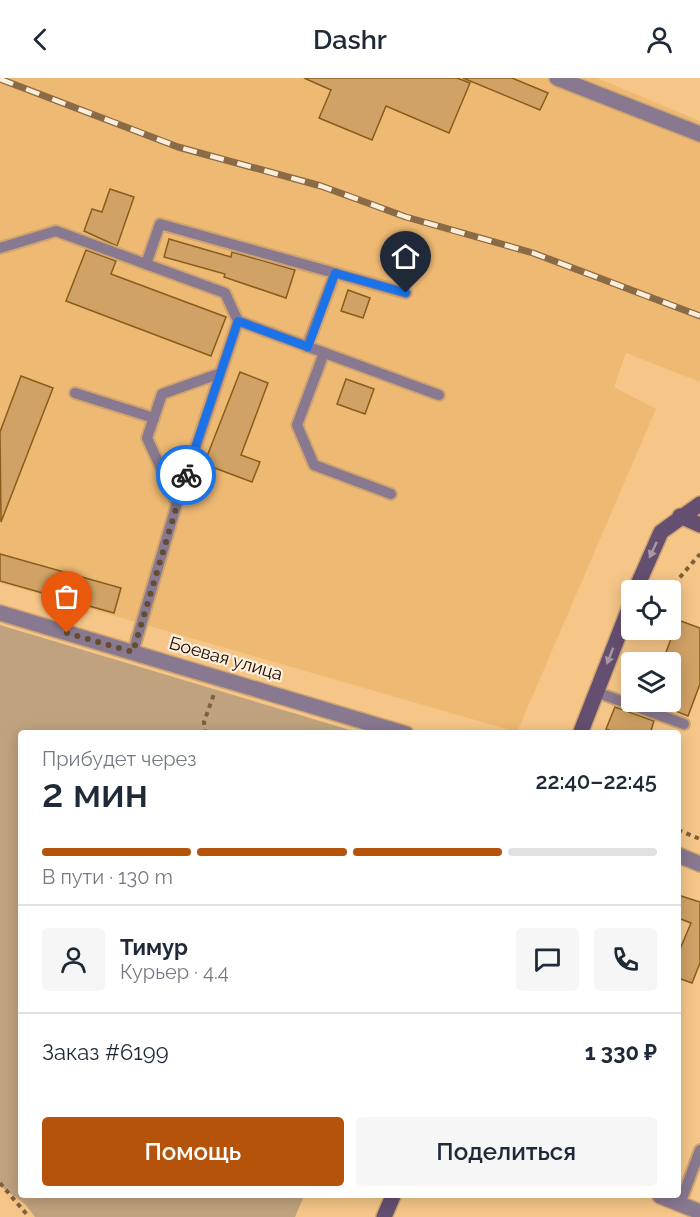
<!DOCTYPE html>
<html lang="ru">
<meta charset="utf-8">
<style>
body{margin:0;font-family:Raleway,sans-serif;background:#f6f6f7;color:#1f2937;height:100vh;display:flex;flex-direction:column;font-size:22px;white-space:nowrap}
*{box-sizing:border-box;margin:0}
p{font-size:20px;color:#747a83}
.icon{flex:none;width:33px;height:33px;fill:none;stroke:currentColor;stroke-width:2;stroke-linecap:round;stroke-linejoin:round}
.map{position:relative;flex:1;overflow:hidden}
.drawer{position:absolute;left:18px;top:652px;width:663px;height:468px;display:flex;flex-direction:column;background:#fff;border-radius:6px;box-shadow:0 3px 15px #0003}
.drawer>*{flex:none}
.tools{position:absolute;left:621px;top:502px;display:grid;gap:12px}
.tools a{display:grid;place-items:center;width:60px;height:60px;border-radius:6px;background:#fff;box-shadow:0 3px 15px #0003;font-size:30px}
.pin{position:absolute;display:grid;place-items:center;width:51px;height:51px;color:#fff;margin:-62px -26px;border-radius:50% 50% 50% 0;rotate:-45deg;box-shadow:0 0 6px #0007}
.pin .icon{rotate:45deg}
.courier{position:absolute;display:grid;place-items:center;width:60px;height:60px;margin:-30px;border:4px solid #1a73e8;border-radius:50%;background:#fff;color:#222;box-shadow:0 2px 8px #0007}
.summary em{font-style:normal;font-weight:600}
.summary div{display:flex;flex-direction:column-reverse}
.summary{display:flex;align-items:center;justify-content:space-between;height:102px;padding:0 24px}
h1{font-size:39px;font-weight:600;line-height:45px}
.bar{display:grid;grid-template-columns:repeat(4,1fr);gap:9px 6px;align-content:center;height:72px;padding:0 24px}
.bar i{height:8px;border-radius:4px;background:#e0e1e3}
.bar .selected{background:#b45309}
.bar p{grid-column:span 4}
.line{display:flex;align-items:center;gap:15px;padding:0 24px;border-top:2px solid #e0e1e3}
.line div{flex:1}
.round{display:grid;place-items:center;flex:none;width:63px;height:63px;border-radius:6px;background:#f6f6f7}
.button{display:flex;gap:12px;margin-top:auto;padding:12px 24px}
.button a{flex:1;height:69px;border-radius:6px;background:#b45309;color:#fff;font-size:24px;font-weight:600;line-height:69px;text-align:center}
.button a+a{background:#f6f6f7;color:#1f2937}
header{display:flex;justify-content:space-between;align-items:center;height:78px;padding:0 24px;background:#fff;font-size:27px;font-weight:600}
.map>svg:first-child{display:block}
.built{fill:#eeb973}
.green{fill:#c0a37e}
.building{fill:#d1a265;stroke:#885d1c;stroke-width:1.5}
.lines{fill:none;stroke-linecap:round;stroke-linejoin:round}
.service-casing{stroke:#cea470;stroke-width:14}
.minor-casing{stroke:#cea470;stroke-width:18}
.secondary-casing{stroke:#cea470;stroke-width:18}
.path{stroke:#7d603e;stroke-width:4;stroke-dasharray:4.5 4.5;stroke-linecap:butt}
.service{stroke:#887890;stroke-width:10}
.minor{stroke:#887890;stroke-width:15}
.secondary{stroke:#654f71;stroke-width:15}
.rail-casing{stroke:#8a6b46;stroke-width:7}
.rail{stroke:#fdeedc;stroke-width:4.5;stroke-dasharray:14;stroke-linecap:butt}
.oneway{fill:#a997a1}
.done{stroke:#664c30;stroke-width:6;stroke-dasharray:0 10.8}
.route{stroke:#1a73e8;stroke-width:8}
.labels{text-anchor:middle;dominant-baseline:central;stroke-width:4.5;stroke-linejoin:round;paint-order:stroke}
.street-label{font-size:18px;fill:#180b00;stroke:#fdeedc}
</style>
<header><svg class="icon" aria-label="back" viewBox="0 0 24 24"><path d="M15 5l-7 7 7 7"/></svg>Dashr<svg class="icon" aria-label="person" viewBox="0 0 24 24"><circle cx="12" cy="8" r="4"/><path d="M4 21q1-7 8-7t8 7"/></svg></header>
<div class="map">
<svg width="700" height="1139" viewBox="0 0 700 1139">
<rect width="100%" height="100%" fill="#f6c688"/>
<path class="built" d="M 0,0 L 597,0 L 700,43 L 700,304 L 626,275 L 614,309 L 656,331 L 517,654 L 0,505 Z"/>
<path class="green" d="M 0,547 L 360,655 L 21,656 L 21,1118 L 304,1118 L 295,1139 L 35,1139 L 25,1126 L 0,1108 Z"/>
<g class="building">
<path d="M 304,0 L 457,0 L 470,5 L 449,55 L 386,28 L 372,62 L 319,40 L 331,12 Z"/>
<path d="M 463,0 L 512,0 L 548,15 L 540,32 Z"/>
<path d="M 110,111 L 134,119 L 117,168 L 84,153 L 92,131 L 102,134 Z"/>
<path d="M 169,161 L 231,179 L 232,174 L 295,192 L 286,220 L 224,199 L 225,196 L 164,179 Z"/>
<path d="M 86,172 L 116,183 L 111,196 L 226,239 L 211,278 L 66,223 Z"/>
<path d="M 348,212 L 370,220 L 363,240 L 341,233 Z"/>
<path d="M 240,294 L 268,305 L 241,377 L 260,384 L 252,404 L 204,386 Z"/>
<path d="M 21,298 L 53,310 L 1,444 L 0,354 Z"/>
<path d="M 346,301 L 374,311 L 365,336 L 337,326 Z"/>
<path d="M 0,476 L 121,510 L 114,535 L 0,503 Z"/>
<path d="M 678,542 L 700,550 L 700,606 L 688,638 L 670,631 L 670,585 L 662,585 Z"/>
<path d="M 615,629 L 654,643 L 650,656 L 618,656 L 606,651 Z"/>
<path d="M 678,817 L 700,824 L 700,885 L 692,905 L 678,900 L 678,876 L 691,845 L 678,840 Z"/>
</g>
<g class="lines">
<g class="service-casing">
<g id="service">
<path d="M 0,170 L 56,153 L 225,215 L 238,243 L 177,425 L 133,574"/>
<path d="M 146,186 L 160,146 L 406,215"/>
<path d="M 238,243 L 439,317"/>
<path d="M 307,269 L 335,195"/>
<path d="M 324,275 L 297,347 L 314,387 L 391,416"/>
<path d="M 75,315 L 154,340"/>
<path d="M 177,425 L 147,360 L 162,316 L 218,296"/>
<path d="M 596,614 L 684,646"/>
<path d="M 680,1126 L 700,1072"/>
</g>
</g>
<g class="minor-casing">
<g id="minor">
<path d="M 557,0 L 700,56"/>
<path d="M 0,535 L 406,656"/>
<path d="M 678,777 L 700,786"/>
<path d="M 660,1118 L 700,1134"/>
</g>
</g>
<g class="secondary-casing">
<g id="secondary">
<path d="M 680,438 L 700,447"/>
<path d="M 635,513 L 661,454 L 700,426"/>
<path d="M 580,656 L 632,523"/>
<path d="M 384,1139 L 393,1118"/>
</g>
</g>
<g class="path">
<path d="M 668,513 L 700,476"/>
<path d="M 205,656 L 204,644 L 214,616"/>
<path d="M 678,752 L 700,761"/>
<path d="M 0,1105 L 29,1139"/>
</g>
<use href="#service" class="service"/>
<use href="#minor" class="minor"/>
<use href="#secondary" class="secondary"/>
<g class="rail-casing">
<path id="rail" d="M 0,1 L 178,69 L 321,108 L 406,139 L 533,175 L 700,238"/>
</g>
<use href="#rail" class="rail"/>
</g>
<defs><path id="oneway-solid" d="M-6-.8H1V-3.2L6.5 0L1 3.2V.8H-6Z" transform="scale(1.5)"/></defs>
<g class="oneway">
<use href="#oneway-solid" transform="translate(653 472) rotate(115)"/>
<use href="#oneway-solid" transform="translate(610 578) rotate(111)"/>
</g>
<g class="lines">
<path class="done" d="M 67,555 L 133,574 L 186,397"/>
<path class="route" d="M 186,397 L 238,243 L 308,269 L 335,195 L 406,215"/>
</g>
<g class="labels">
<g class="street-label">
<text transform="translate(226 580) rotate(16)">Боевая улица</text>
</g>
</g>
</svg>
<div class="tools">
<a><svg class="icon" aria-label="locate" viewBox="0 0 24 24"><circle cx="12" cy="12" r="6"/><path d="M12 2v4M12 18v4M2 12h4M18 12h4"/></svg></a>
<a><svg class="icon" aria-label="layers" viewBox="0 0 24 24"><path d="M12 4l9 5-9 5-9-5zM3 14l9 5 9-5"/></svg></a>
</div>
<div class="pin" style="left:67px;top:555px;background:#ea580c"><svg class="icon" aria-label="bag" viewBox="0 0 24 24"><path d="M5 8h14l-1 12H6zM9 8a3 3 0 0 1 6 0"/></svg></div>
<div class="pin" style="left:406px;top:215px;background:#1f2937"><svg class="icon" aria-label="home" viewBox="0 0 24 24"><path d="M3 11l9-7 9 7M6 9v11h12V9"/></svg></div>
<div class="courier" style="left:186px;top:397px"><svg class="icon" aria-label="bike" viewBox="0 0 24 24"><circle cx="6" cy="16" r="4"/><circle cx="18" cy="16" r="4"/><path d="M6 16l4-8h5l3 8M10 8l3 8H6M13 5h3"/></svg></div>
<section class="drawer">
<div class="summary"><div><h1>2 мин</h1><p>Прибудет через</p></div><em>22:40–22:45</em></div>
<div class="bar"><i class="selected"></i><i class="selected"></i><i class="selected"></i><i></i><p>В пути · 130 m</p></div>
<div class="line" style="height:108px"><a class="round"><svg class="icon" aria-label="person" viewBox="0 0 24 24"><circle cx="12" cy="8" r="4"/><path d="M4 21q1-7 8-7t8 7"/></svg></a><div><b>Тимур</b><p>Курьер · 4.4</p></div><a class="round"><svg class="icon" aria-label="chat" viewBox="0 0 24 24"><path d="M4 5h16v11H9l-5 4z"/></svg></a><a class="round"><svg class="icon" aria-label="phone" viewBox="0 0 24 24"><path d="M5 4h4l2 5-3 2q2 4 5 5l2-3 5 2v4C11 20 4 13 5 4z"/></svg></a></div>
<div class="line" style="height:78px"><div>Заказ #6199</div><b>1 330 ₽</b></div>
<div class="button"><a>Помощь</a><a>Поделиться</a></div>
</section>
</div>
